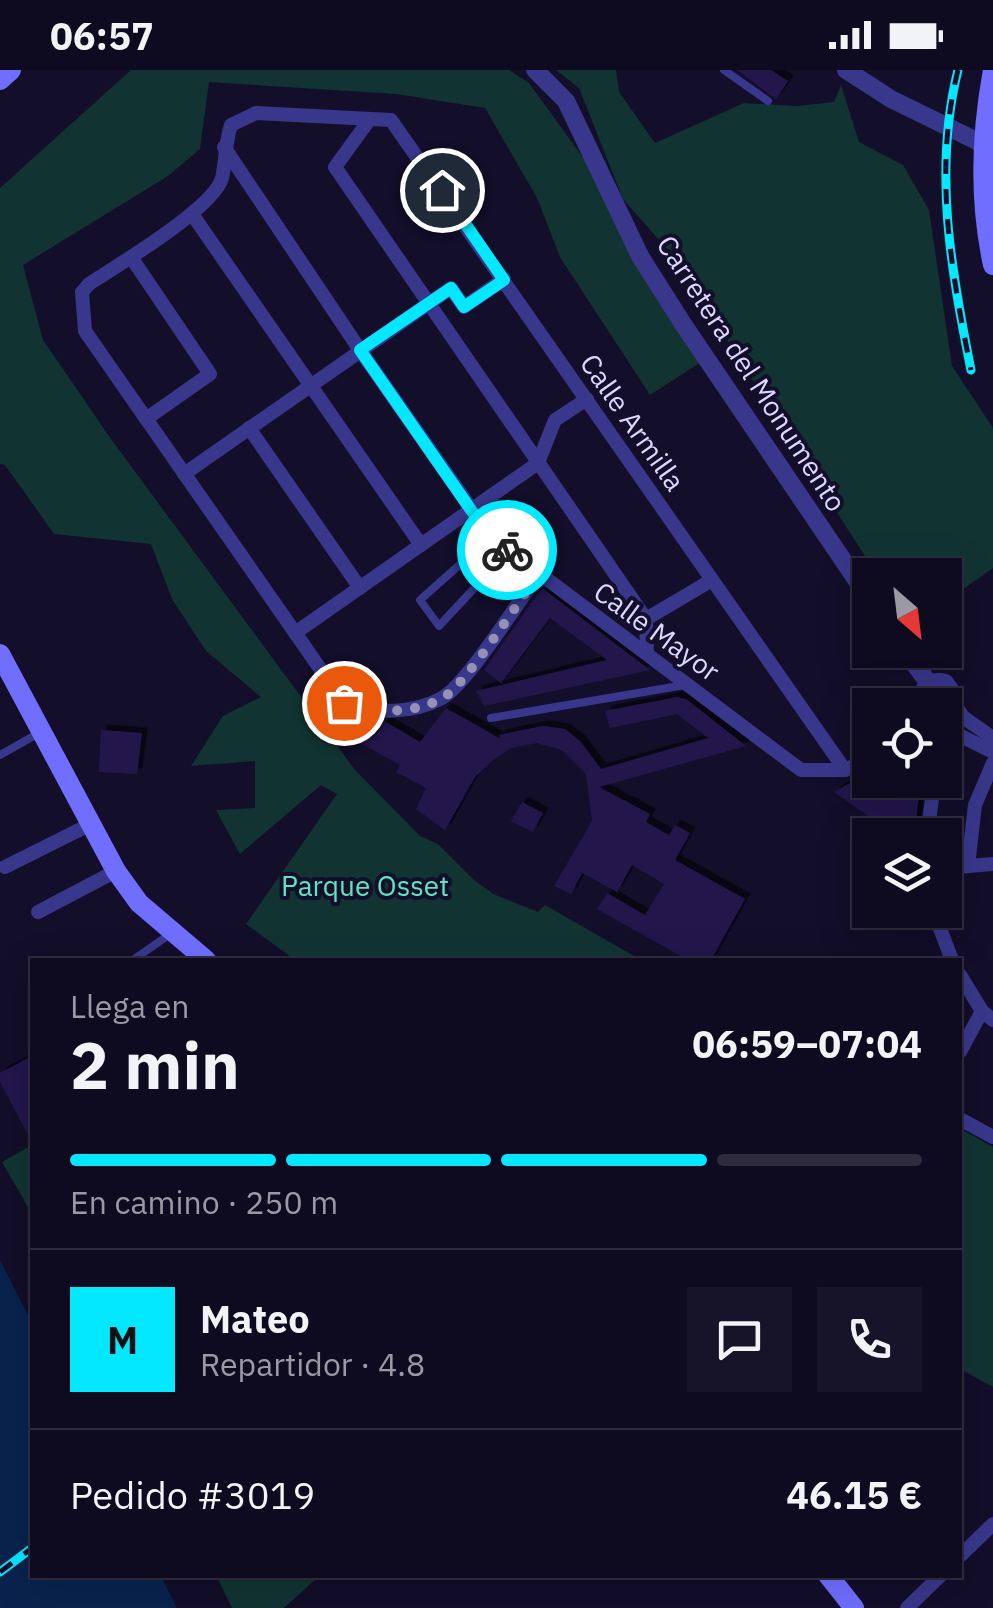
<!DOCTYPE html>
<html lang="es">
<meta charset="utf-8">
<style>
body{margin:0;font-family:"IBM Plex Sans",sans-serif;background:#171328;color:#f1f3f6;height:100vh;display:flex;flex-direction:column;font-size:38px;white-space:nowrap}
*{box-sizing:border-box;margin:0}
p{font-size:32px;color:#9b9aa4}
.icon{flex:none;width:55px;height:55px;fill:none;stroke:currentColor;stroke-width:2;stroke-linecap:round;stroke-linejoin:round}
.map{position:relative;flex:1;overflow:hidden}
.details{position:absolute;left:30px;top:888px;width:932px;height:620px;display:flex;flex-direction:column;background:#0e0a1f;border-radius:0px;box-shadow:0 10px 40px #0002,0 0 0 2px #2e2b3d}
.details>*{flex:none}
.needle{width:65px;rotate:152deg}
.buttons{position:absolute;left:852px;top:488px;display:grid;gap:20px}
.buttons a{display:grid;place-items:center;width:110px;height:110px;border-radius:0px;background:#0e0a1f;box-shadow:0 10px 40px #0002,0 0 0 2px #2e2b3d;font-size:50px}
.pin{position:absolute;display:grid;place-items:center;width:85px;height:85px;color:#fff;margin:-42px;border:5px solid #fff;border-radius:50%;box-shadow:0 2px 10px #0007}
.courier{position:absolute;display:grid;place-items:center;width:100px;height:100px;margin:-50px;border:8px solid #03e7ff;border-radius:50%;background:#fff;color:#222;box-shadow:0 2px 12px #0007}
.summary em{font-style:normal;font-weight:700}
.summary div{display:flex;flex-direction:column-reverse}
.summary{display:flex;align-items:center;justify-content:space-between;height:170px;padding:0 40px}
h1{font-size:65px;font-weight:700;line-height:75px}
.bar{display:grid;grid-template-columns:repeat(4,1fr);gap:15px 10px;align-content:center;height:120px;padding:0 40px}
.bar i{height:12px;border-radius:8px;background:#2e2b3d}
.bar .active{background:#03e7ff}
.bar p{grid-column:span 4}
.line{display:flex;align-items:center;gap:25px;padding:0 40px;border-top:2px solid #2e2b3d}
.line div{flex:1}
.round{display:grid;place-items:center;flex:none;width:105px;height:105px;border-radius:0px;background:#171328}
.status{display:flex;justify-content:space-between;align-items:center;height:70px;padding:0 50px;background:#0e0a1f;direction:ltr}
.status svg{height:28px;fill:currentColor}
.map>svg:first-child{display:block}
.green{fill:#113432}
.water{fill:#09234e}
.building{fill:#23194b;filter:url(#shadow)}
.lines{fill:none;stroke-linecap:round;stroke-linejoin:round}
.service{stroke:#39378b;stroke-width:8}
.minor{stroke:#39378b;stroke-width:14}
.tertiary{stroke:#39378b;stroke-width:18}
.secondary{stroke:#706eff;stroke-width:20}
.rail-casing{stroke:#03e7ff;stroke-width:9}
.rail{stroke:#130e29;stroke-width:5;stroke-dasharray:15;stroke-linecap:butt}
.secondary-bridge{stroke:#706eff;stroke-width:20}
.done{stroke:#9591b4;stroke-width:10;stroke-dasharray:0 18}
.route{stroke:#03e7ff;stroke-width:12}
.labels{text-anchor:middle;dominant-baseline:central;stroke-width:8;stroke-linejoin:round;paint-order:stroke}
.street-label{font-size:28px;fill:#dbd7ff;stroke:#130e29}
.park-label{font-size:28px;fill:#5ae7c3;stroke:#130e29}
</style>
<div class="status"><b>06:57</b><svg viewBox="0 0 49 12"><path d="M0 12V9h3v3zM5 12V6h3v6zM10 12V3h3v9zM15 12V0h3v12zM26 1h20v11H26zM47 4h2v5h-2z"/></svg></div>
<div class="map">
<svg width="993" height="1538" viewBox="0 0 993 1538">
<defs>
<filter id="shadow"><feDropShadow dx="5.5" dy="-5.5" stdDeviation="0" flood-color="#0009"/></filter>
</defs>
<rect width="100%" height="100%" fill="#130e29"/>
<g class="green">
<path d="M 131,0 L 509,0 L 529,13 L 584,89 L 706,289 L 650,325 L 560,187 L 537,128 L 485,38 L 396,24 L 209,12 L 200,79 L 168,106 L 23,195 L 43,270 L 111,369 L 355,700 L 420,766 L 438,774 L 473,809 L 493,824 L 538,842 L 545,835 L 641,890 L 295,890 L 246,854 L 337,724 L 321,715 L 240,784 L 216,740 L 255,738 L 255,691 L 191,696 L 223,646 L 261,627 L 206,581 L 172,529 L 151,474 L 54,464 L 5,395 L 0,394 L 0,118 Z"/>
<path d="M 556,0 L 616,0 L 619,22 L 655,73 L 744,33 L 797,36 L 834,32 L 841,15 L 859,72 L 903,95 L 929,140 L 952,296 L 993,358 L 993,498 L 945,532 L 945,505 L 877,505 L 674,187 L 623,129 L 579,18 Z"/>
<path d="M 964,1061 L 993,1077 L 993,1317 L 960,1299 L 960,1067 Z"/>
<path d="M 32,1075 L 32,1144 L 2,1092 Z"/>
<path d="M 216,1505 L 320,1505 L 284,1538 L 232,1538 Z"/>
</g>
<path class="water" d="M 0,1190 L 32,1253 L 32,1505 L 160,1505 L 177,1538 L 0,1538 Z"/>
<g class="building">
<path d="M 737,0 L 771,0 L 788,11 L 776,29 Z"/>
<path d="M 542,518 L 650,600 L 484,636 L 476,621 L 607,590 L 550,548 L 501,613 L 484,600 Z"/>
<path d="M 677,627 L 686,629 L 746,676 L 599,717 L 650,744 L 646,752 L 669,765 L 675,755 L 690,763 L 675,790 L 745,829 L 711,890 L 688,890 L 597,839 L 607,823 L 645,845 L 664,814 L 632,795 L 617,822 L 582,803 L 571,824 L 554,816 L 592,751 L 586,704 L 562,680 L 537,673 L 511,678 L 492,691 L 475,707 L 445,760 L 416,739 L 426,718 L 396,702 L 400,695 L 360,673 L 367,660 L 377,664 L 384,651 L 420,672 L 446,638 L 501,669 L 499,665 L 543,656 L 565,659 L 580,671 L 601,699 L 708,668 L 677,644 L 610,658 L 605,641 Z"/>
<path d="M 101,660 L 142,663 L 137,704 L 99,702 Z"/>
<path d="M 870,702 L 870,710 L 926,710 L 918,732 L 915,765 L 896,765 L 834,722 Z"/>
<path d="M 522,732 L 543,743 L 533,762 L 511,751 Z"/>
<path d="M 32,986 L 32,1072 L 0,1012 L 0,1003 Z"/>
</g>
<g class="lines">
<g class="service">
<path d="M 724,0 L 768,31"/>
<path d="M 491,467 L 420,530 L 439,556 L 509,481"/>
<path d="M 491,648 L 685,615"/>
<path d="M 0,685 L 39,663"/>
<path d="M 133,890 L 173,862"/>
</g>
<g class="minor">
<path d="M 370,49 L 335,97 L 646,549 L 647,583"/>
<path d="M 224,77 L 360,280 L 491,467 L 801,700 L 845,700 L 870,688"/>
<path d="M 192,144 L 421,475"/>
<path d="M 131,187 L 210,304 L 146,349"/>
<path d="M 249,358 L 360,518"/>
<path d="M 184,404 L 451,218 L 464,237 L 504,209"/>
<path d="M 538,505 C 518,532 467,614 442,628 C 413,644 374,644 344,633 L 85,261 L 82,222 L 89,214 C 118,195 214,138 222,108 C 226,91 225,73 231,55 L 256,43 L 391,50 L 845,700"/>
<path d="M 646,549 L 712,510"/>
<path d="M 295,563 L 538,393 L 555,350 L 587,329"/>
<path d="M 921,635 L 919,625 C 925,612 933,608 946,611 L 957,626 L 956,636 L 945,646"/>
<path d="M 956,636 L 963,647 L 993,668"/>
<path d="M 945,651 L 959,665 L 993,682"/>
<path d="M 945,695 L 959,665"/>
<path d="M 927,765 L 932,729 L 939,710"/>
<path d="M 968,796 L 975,735 L 993,693"/>
<path d="M 5,797 L 91,754"/>
<path d="M 945,798 L 993,794"/>
<path d="M 933,840 L 952,890"/>
<path d="M 38,842 L 116,801"/>
<path d="M 960,905 L 982,941 L 993,950"/>
<path d="M 960,982 L 982,941"/>
<path d="M 960,1049 L 993,1067"/>
<path d="M 960,1486 L 993,1454"/>
<path d="M 907,1538 L 941,1505"/>
</g>
<g class="tertiary">
<path d="M 535,0 L 566,31 L 640,186 L 683,254 L 870,530"/>
<path d="M 846,0 L 891,29 L 993,79"/>
<path d="M 904,580 L 928,612"/>
</g>
<g class="secondary">
<path d="M 0,10 L 11,0"/>
<path d="M 0,584 L 116,801 L 139,833 L 206,890"/>
<path d="M 828,1505 L 854,1538"/>
</g>
<g class="rail-casing">
<g id="rail">
<path d="M 958,0 C 933,100 951,200 971,300"/>
<path d="M 0,1502 L 32,1478"/>
</g>
</g>
<use href="#rail" class="rail"/>
<path class="secondary-bridge" d="M 993,0 C 981,65 979,130 993,195"/>
</g>
<g class="lines">
<path class="done" d="M 344,633 C 374,644 414,644 443,628 C 467,613 518,532 538,505 L 507,480"/>
<path class="route" d="M 442,120 L 504,210 L 464,237 L 451,218 L 360,280 L 471,440 L 491,467 L 507,480"/>
</g>
<g class="labels">
<g class="street-label">
<text transform="translate(752 303) rotate(57)">Carretera del Monumento</text>
<text transform="translate(633 352) rotate(55)">Calle Armilla</text>
<text transform="translate(657 561) rotate(36)">Calle Mayor</text>
</g>
<g class="park-label">
<text x="365" y="815">Parque Osset</text>
</g>
</g>
</svg>
<div class="buttons">
<a><svg class="needle" viewBox="-14 -14 28 28"><path d="M0-13l5 13h-10z" fill="#e53935"/><path d="M0 13l5-13h-10z" fill="#9b9aa4"/></svg></a>
<a><svg class="icon" aria-label="locate" viewBox="0 0 24 24"><circle cx="12" cy="12" r="6"/><path d="M12 2v4M12 18v4M2 12h4M18 12h4"/></svg></a>
<a><svg class="icon" aria-label="layers" viewBox="0 0 24 24"><path d="M12 4l9 5-9 5-9-5zM3 14l9 5 9-5"/></svg></a>
</div>
<div class="pin" style="left:344px;top:633px;background:#ea580c"><svg class="icon" aria-label="bag" viewBox="0 0 24 24"><path d="M5 8h14l-1 12H6zM9 8a3 3 0 0 1 6 0"/></svg></div>
<div class="pin" style="left:442px;top:120px;background:#1f2937"><svg class="icon" aria-label="home" viewBox="0 0 24 24"><path d="M3 11l9-7 9 7M6 9v11h12V9"/></svg></div>
<div class="courier" style="left:507px;top:480px"><svg class="icon" aria-label="bike" viewBox="0 0 24 24"><circle cx="6" cy="16" r="4"/><circle cx="18" cy="16" r="4"/><path d="M6 16l4-8h5l3 8M10 8l3 8H6M13 5h3"/></svg></div>
<section class="details">
<div class="summary"><div><h1>2 min</h1><p>Llega en</p></div><em>06:59–07:04</em></div>
<div class="bar"><i class="active"></i><i class="active"></i><i class="active"></i><i></i><p>En camino · 250 m</p></div>
<div class="line" style="height:180px"><b class="round" style="background:#03e7ff;color:#111">M</b><div><b>Mateo</b><p>Repartidor · 4.8</p></div><a class="round"><svg class="icon" aria-label="chat" viewBox="0 0 24 24"><path d="M4 5h16v11H9l-5 4z"/></svg></a><a class="round"><svg class="icon" aria-label="phone" viewBox="0 0 24 24"><path d="M5 4h4l2 5-3 2q2 4 5 5l2-3 5 2v4C11 20 4 13 5 4z"/></svg></a></div>
<div class="line" style="height:130px"><div>Pedido #3019</div><b>46.15 €</b></div>
</section>
</div>
